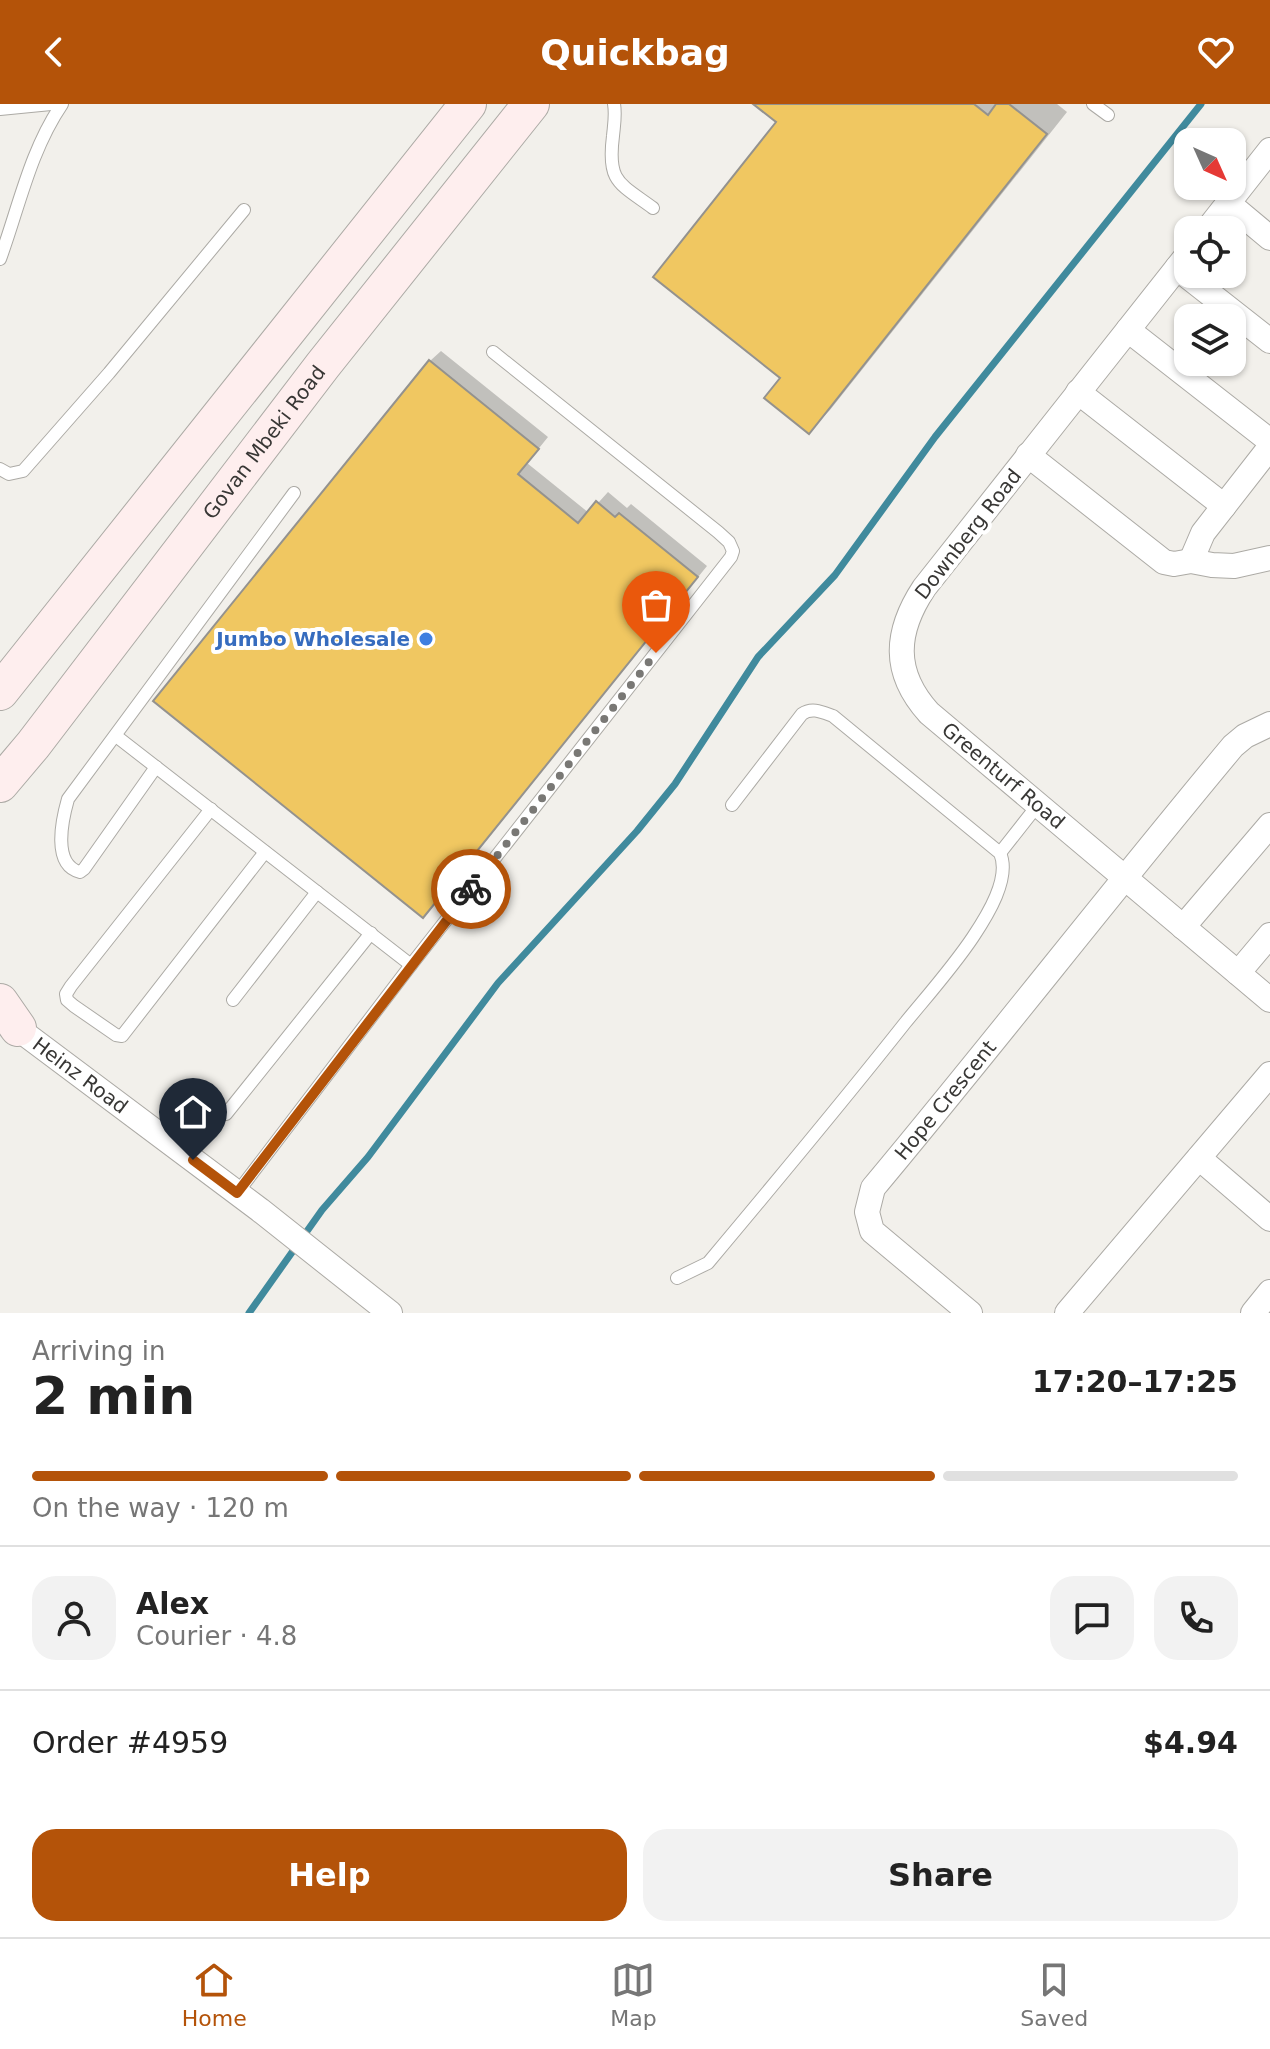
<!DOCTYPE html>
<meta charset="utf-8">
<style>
body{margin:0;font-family:"DejaVu Sans",sans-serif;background:#f2f2f2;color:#222;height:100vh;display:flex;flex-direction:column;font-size:30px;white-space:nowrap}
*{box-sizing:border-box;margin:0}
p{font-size:26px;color:#767676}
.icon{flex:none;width:44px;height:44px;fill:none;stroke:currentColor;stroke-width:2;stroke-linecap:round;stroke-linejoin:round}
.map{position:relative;height:1209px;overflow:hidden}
.details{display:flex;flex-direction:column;background:#fff;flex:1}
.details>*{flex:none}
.needle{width:52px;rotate:135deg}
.buttons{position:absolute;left:1174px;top:24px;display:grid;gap:16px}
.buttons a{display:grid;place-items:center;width:72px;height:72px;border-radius:16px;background:#fff;box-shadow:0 2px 6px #0004;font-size:40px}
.pin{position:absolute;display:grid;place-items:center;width:68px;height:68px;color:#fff;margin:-82px -34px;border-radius:50% 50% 50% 0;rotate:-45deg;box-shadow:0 0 8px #0007}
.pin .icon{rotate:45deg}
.courier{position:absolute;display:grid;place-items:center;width:80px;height:80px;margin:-40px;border:6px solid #b45309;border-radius:50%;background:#fff;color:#222;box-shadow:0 2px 10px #0007}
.summary em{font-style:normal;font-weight:800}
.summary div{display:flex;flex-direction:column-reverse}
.summary{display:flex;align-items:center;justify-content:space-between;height:136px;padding:0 32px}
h1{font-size:52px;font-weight:800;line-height:60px}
.bar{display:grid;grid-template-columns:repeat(4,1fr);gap:12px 8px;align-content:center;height:96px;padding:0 32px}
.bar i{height:10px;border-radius:6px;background:#e0e0e0}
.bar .current{background:#b45309}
.bar p{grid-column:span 4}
.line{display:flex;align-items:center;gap:20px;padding:0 32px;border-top:2px solid #e0e0e0}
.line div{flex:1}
.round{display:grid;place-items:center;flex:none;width:84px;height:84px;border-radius:24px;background:#f2f2f2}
.action{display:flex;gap:16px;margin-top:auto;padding:16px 32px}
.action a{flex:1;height:92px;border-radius:24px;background:#b45309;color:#fff;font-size:32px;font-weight:800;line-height:92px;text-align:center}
.action a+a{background:#f2f2f2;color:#222}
header{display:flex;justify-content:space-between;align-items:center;height:104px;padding:0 32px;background:#b45309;color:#fff;font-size:36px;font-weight:800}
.tabs{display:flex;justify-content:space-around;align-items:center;height:112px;border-top:2px solid #e0e0e0;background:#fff;font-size:22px;color:#767676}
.tabs a{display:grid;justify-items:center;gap:4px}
.tabs .current{color:#b45309}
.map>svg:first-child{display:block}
.shadow{fill:#0003}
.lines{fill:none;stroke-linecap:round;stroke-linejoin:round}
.stream{stroke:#408a9d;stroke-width:7}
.building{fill:#f0c761;stroke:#94928e;stroke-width:2}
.service-casing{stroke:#acaaa5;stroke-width:14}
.minor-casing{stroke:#acaaa5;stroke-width:26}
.secondary-casing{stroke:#acaaa5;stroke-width:38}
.service{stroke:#fff;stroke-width:12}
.minor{stroke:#fff;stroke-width:24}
.secondary{stroke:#feeeee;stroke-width:36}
.done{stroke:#797875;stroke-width:8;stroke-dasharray:0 14.4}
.route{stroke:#b45309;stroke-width:10}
.shop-dot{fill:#3f7fe0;stroke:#fff;stroke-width:3}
.labels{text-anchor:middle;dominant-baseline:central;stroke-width:8;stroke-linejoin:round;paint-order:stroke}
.street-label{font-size:20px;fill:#383735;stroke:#fff}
.shop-label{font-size:20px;font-weight:bold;fill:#366cbe;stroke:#fff;text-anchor:end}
</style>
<header><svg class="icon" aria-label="back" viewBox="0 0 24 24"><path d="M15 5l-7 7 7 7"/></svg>Quickbag<svg class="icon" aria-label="heart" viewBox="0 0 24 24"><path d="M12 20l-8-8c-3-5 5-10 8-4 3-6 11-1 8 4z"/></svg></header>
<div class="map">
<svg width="1270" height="1209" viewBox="0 0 1270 1209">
<rect width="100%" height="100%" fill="#f2f0eb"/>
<g class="shadow">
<path d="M 756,0 L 1057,0 L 1067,8 L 830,306 L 809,327 L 783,274 L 779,18 Z"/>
<path d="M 441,247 L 548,333 L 527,359 L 589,409 L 608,388 L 627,404 L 631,400 L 707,462 L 433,801 L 430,257 Z"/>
</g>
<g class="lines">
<path class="stream" d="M 249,1209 L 322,1106 L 368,1053 L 498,879 L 637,727 L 675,680 L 758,553 L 835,471 L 935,333 L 1201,0"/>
</g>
<g class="building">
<path d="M 753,0 L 974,0 L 988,11 L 996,0 L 1009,0 L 1047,30 L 809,330 L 764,294 L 780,274 L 653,173 L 776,18 Z"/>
<path d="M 429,256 L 539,345 L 518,370 L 578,419 L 596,397 L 615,413 L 619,409 L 698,473 L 423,814 L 153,597 Z"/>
</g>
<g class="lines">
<g class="service-casing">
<g id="service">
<path d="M 614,0 C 616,11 614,21 613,32 C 607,78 619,79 653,104"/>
<path d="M 1093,0 L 1108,11"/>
<path d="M 0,5 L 51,0"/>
<path d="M 0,155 C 19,103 30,47 62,0"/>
<path d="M 0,365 L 9,370 L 23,367 L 109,269 L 244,106"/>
<path d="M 116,632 L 411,861"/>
<path d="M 156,663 L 84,765 L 80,768 C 52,761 62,716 68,695 L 294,389"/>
<path d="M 211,705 L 71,882 L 66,890 L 67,896 L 74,902 L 116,931 L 122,932 L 265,748"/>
<path d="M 1000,749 L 1037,702"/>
<path d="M 233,896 L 317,788"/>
<path d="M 226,1010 L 371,829"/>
<path d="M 237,1089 L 411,861 L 731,453 L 733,447 L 729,438 L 718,428 L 493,248"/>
<path d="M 677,1174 L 708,1159 C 775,1079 841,1000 905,919 C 928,891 953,863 973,833 C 987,812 1011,774 1000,749 L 833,612 C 822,608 812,603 802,610 L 732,701"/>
</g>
</g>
<g class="minor-casing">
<g id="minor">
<path d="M 1228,99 L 1270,134"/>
<path d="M 1207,126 L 1270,46"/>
<path id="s1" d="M 1188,150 L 924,484 C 895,528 892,568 929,609 L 1270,896"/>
<path d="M 1177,164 L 1270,237"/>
<path d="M 1128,226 L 1270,337"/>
<path d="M 1078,288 L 1224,402"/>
<path d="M 1028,351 L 1164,458 L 1174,460 L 1191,457 L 1212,461 L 1234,462 L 1270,454"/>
<path d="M 1191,457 L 1203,429 L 1270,343"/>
<path d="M 1183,823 L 1270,721"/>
<path d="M 1238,869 L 1270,831"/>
<path id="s2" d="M 5,915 L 260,1106 L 390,1209"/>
<path d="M 1199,1054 L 1270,1115"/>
<path id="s3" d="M 970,1209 L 872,1127 L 867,1108 L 873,1084 C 995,938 1111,788 1233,642 L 1245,632 L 1270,620"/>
<path d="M 1067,1209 L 1270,970"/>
<path d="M 1253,1209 L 1270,1188"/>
</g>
</g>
<g class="secondary-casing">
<g id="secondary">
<path d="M 0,588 L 468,0"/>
<path id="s4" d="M 0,680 L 33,641 L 323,261 L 531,0"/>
<path d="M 0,898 L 18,924"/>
</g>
</g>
<use href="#service" class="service"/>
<use href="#minor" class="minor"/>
<use href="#secondary" class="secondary"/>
</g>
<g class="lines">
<path class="done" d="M 471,785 L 656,549"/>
<path class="route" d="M 193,1056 L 237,1089 L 471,785"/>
</g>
<circle class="shop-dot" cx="426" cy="535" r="8"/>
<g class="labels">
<g class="street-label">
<text stroke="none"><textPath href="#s4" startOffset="432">Govan Mbeki Road</textPath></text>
<text transform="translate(968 430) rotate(-52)">Downberg Road</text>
<text stroke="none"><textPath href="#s1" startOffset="660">Greenturf Road</textPath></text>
<text stroke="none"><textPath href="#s2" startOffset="94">Heinz Road</textPath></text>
<text stroke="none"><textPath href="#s3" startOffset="286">Hope Crescent</textPath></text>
</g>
<g class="shop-label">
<text x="410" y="535">Jumbo Wholesale</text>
</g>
</g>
</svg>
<div class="buttons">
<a><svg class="needle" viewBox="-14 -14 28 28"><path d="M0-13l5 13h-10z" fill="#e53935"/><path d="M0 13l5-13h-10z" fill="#767676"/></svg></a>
<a><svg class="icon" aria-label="locate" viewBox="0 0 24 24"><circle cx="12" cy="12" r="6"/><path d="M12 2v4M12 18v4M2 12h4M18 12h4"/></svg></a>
<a><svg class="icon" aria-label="layers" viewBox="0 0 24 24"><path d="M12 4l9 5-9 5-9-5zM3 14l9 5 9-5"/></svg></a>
</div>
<div class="pin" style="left:656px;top:549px;background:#ea580c"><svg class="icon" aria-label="bag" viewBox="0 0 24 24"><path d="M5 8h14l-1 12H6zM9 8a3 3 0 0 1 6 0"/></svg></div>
<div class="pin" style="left:193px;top:1056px;background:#1f2937"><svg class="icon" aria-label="home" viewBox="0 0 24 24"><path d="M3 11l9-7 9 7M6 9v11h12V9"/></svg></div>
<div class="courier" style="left:471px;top:785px"><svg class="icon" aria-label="bike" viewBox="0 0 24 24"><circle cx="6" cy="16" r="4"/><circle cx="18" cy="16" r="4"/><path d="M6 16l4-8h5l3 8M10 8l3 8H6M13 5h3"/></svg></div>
</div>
<section class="details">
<div class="summary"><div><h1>2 min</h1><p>Arriving in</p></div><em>17:20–17:25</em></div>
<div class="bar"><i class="current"></i><i class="current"></i><i class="current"></i><i></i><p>On the way · 120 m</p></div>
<div class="line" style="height:144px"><a class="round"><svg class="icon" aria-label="person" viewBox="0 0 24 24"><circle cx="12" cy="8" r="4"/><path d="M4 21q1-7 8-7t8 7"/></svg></a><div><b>Alex</b><p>Courier · 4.8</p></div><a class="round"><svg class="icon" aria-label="chat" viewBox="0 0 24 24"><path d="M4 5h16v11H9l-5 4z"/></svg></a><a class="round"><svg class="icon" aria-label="phone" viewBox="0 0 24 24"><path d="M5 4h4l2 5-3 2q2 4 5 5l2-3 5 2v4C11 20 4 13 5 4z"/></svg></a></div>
<div class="line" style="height:104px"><div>Order #4959</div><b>$4.94</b></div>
<div class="action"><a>Help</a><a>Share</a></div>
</section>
<nav class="tabs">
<a class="current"><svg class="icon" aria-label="home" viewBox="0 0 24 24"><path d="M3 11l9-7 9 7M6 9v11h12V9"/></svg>Home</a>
<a><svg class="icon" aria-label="map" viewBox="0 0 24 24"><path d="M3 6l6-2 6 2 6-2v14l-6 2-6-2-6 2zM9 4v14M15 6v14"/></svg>Map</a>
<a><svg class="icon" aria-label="saved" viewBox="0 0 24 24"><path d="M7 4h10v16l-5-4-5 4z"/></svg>Saved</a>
</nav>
